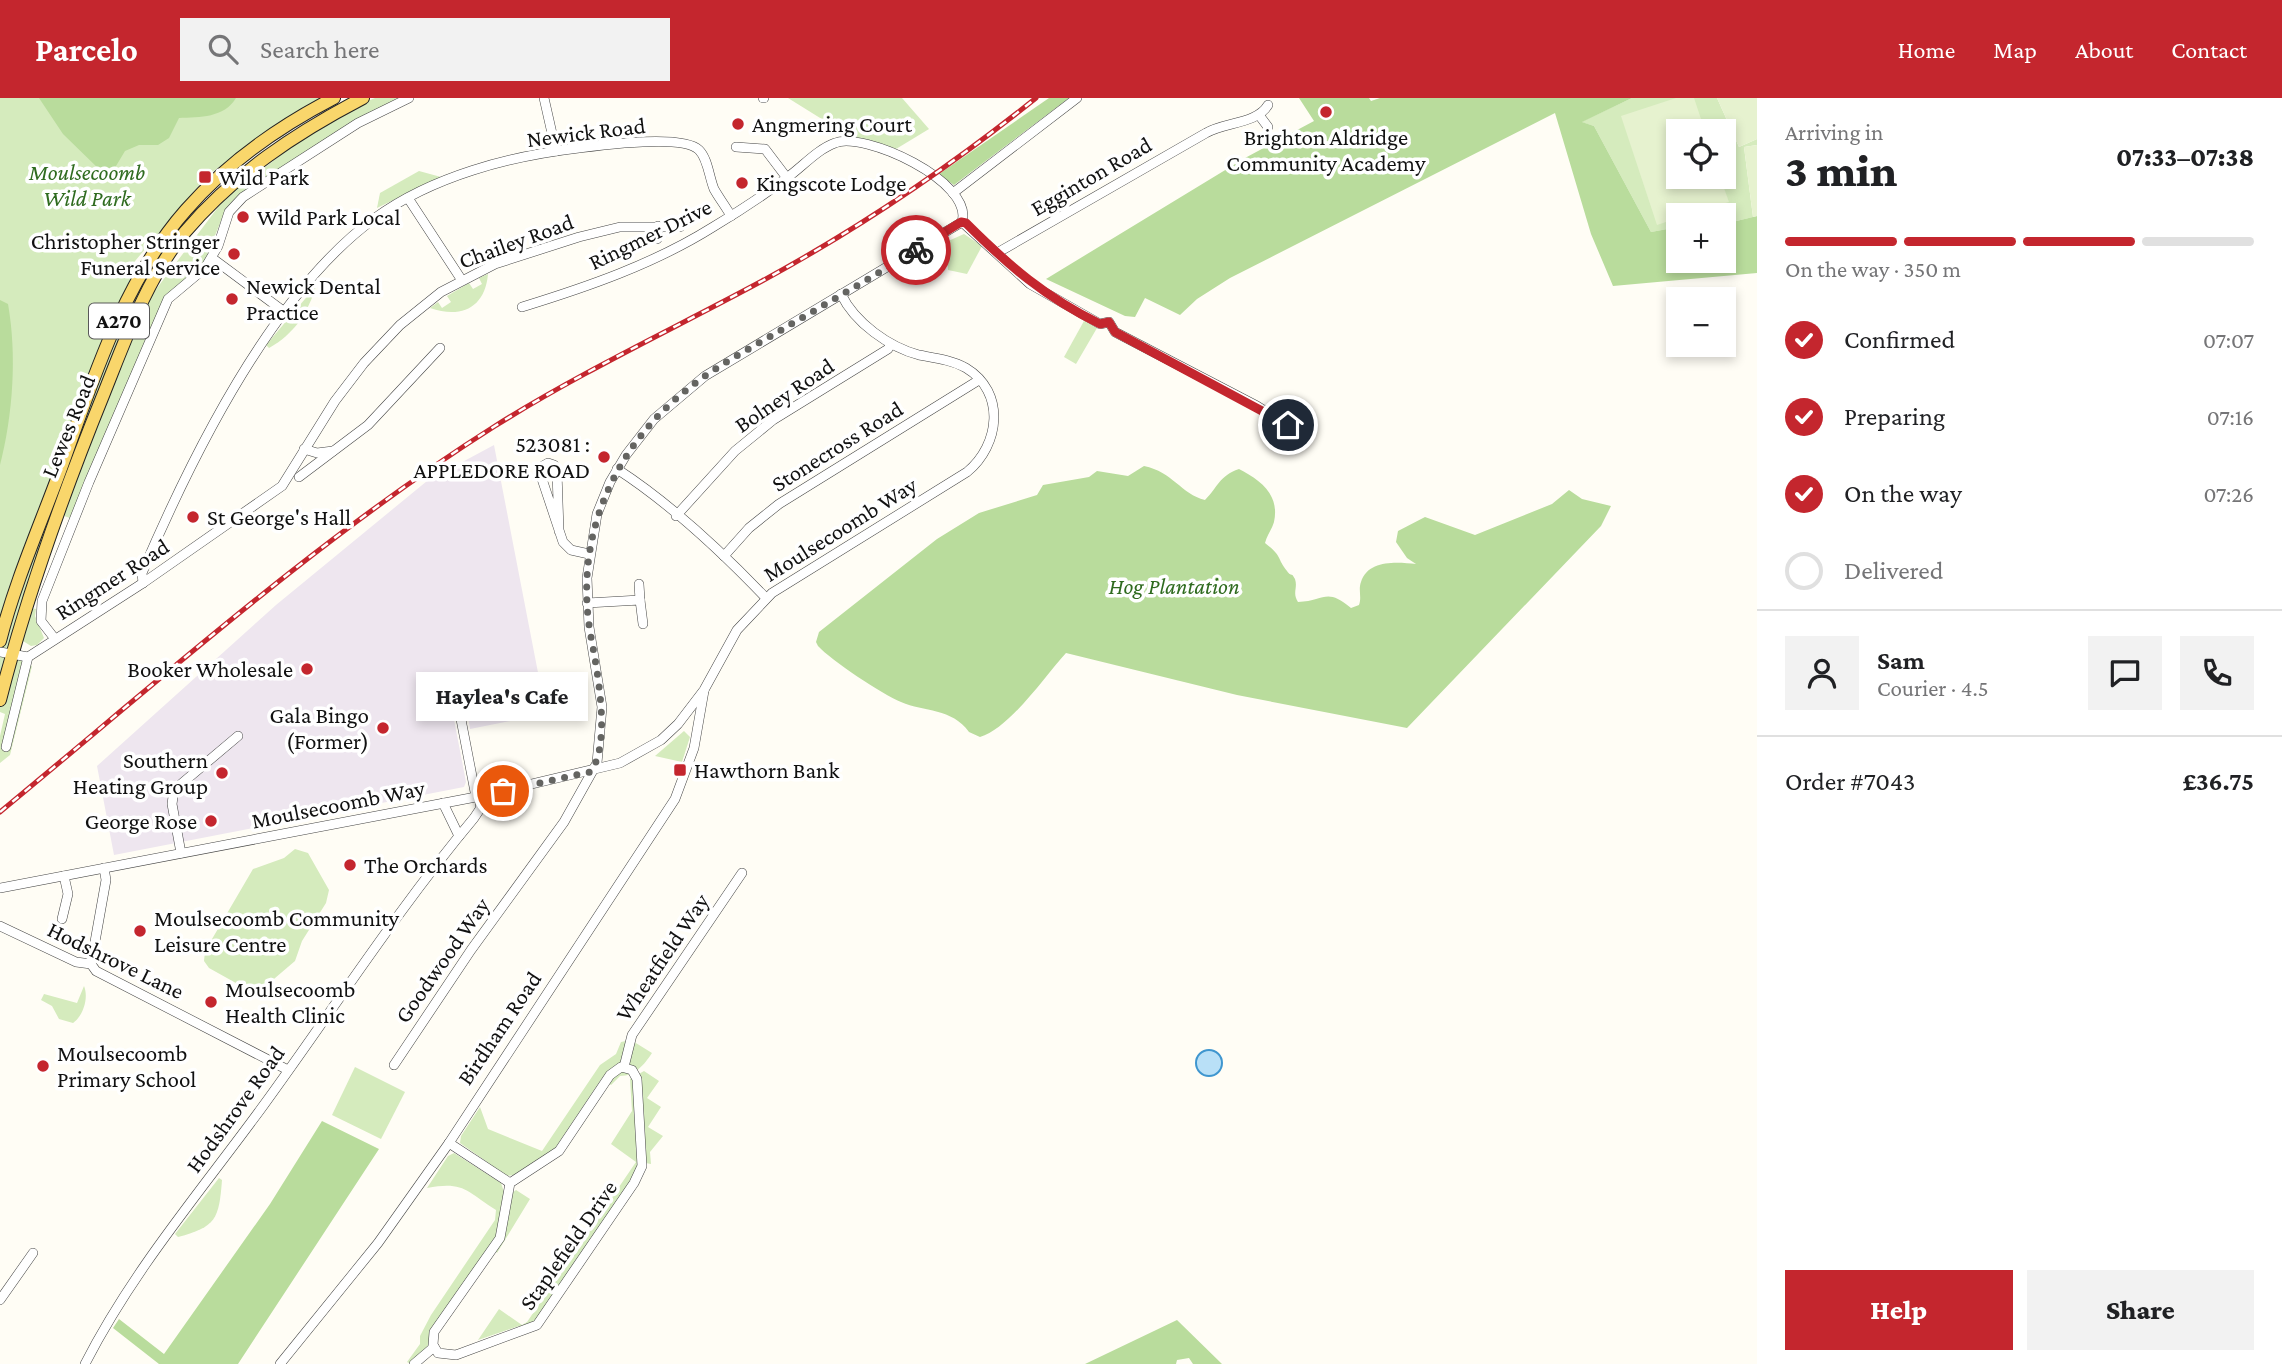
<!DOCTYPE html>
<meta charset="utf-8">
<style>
body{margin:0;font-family:"Crimson Pro",serif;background:#f2f2f2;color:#202124;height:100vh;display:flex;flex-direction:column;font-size:26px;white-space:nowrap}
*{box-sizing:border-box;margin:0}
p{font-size:23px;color:#757577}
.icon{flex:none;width:38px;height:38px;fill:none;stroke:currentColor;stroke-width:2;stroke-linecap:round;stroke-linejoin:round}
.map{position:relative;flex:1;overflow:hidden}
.sheet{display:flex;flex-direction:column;background:#fff;width:525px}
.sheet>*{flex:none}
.fabs{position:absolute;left:1666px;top:21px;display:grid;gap:14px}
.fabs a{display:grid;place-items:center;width:70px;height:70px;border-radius:0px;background:#fff;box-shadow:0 4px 10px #0003;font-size:35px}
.pin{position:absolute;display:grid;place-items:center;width:60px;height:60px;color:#fff;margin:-30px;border:4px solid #fff;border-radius:50%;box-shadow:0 2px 7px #0007}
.courier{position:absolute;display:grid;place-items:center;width:70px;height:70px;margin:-35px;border:5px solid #c4262e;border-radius:50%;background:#fff;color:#222;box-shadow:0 2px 9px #0007}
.bubble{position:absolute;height:49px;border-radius:0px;background:#fff;box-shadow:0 4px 10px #0003;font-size:23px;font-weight:800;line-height:49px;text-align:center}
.overview em{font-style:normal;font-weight:800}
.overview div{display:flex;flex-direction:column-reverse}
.overview{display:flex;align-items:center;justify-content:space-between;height:119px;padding:0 28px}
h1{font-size:46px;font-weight:800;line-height:52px}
.bar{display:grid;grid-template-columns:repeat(4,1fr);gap:10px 7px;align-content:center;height:84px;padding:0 28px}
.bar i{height:9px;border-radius:5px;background:#e0e0e0}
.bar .active{background:#c4262e}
.bar p{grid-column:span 4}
.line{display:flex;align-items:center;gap:18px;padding:0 28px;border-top:2px solid #e0e0e0}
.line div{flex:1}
.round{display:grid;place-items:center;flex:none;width:74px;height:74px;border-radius:0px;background:#f2f2f2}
ol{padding:0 28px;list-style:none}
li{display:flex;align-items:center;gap:21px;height:77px}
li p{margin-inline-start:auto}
li .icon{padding:7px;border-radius:50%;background:#c4262e;color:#fff;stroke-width:4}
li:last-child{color:#757577}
li i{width:38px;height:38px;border:4px solid #e0e0e0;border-radius:50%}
.primary-button{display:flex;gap:14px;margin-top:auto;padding:14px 28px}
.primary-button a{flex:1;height:80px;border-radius:0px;background:#c4262e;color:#fff;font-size:28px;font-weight:800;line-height:80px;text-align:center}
.primary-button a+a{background:#f2f2f2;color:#202124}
header{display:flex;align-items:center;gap:42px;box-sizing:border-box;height:98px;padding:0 35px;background:#c4262e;color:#fff}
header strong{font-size:33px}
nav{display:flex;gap:38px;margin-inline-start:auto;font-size:24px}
.search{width:490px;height:63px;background:#f2f2f2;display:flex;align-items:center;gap:18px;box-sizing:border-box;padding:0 24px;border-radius:0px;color:#757577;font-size:26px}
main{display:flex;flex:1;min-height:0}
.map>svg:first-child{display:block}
.industrial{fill:#eee6ef}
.green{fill:#d5ebbd;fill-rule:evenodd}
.forest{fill:#b9dc9c}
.pitch{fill:#e6f2cf}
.water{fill:#b9e0f7;stroke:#3f96cf;stroke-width:2}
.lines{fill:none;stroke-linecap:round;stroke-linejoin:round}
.minor-casing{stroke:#444;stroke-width:10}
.major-casing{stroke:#222;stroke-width:14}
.minor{stroke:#fff;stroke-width:9}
.major{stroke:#f9d66b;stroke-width:12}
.rail-casing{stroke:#c4262e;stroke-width:5}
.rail{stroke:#fff;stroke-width:2.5;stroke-dasharray:8;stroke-linecap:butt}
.done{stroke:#646461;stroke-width:7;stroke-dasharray:0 12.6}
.route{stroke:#c4262e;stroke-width:9}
.poi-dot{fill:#c4262e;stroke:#fff;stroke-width:2.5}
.labels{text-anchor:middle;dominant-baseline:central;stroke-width:7;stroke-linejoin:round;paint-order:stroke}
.shield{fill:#fff;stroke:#585858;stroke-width:2}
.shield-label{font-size:21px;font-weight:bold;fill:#111}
.poi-label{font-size:23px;fill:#111;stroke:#fff;text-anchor:start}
.street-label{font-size:23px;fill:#111;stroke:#fff}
.park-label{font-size:23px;font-style:italic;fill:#2f6b1f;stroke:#fff}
</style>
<header>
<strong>Parcelo</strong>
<div class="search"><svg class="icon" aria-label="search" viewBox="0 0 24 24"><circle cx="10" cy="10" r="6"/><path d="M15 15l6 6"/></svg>Search here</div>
<nav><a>Home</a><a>Map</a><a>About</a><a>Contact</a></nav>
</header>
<main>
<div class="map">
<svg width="1757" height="1266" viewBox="0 0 1757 1266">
<rect width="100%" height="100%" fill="#fffdf5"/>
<path class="industrial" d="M 494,347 L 546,616 L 470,631 L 463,585 L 461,582 L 447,585 L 466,684 L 464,689 L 114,757 L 97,668 L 276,507 L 427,383 Z"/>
<g class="green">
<path d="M 0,0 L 321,0 L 278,26 L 207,78 L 130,169 L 154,194 L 225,100 L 308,36 L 365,4 L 375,0 L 400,0 L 349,26 L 234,102 L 223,118 L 203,167 L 166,197 L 70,420 L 64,418 L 52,453 L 41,474 L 31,510 L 36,511 L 35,518 L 44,540 L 37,547 L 31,548 L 23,543 L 19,560 L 32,568 L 10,657 L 0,665 L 0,638 L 5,616 L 0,614 Z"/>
<path d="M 788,0 L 902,0 L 929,31 L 896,51 L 849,38 Z"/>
<path d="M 1632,0 L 1717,0 L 1739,49 L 1757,41 L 1757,47 L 1744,49 L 1753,119 L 1724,126 L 1724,117 L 1678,117 L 1678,129 L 1651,134 L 1594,28 L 1581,24 ZM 1678,33 L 1724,33 L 1724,79 L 1678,79 Z"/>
<path d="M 419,73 L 441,79 L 377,110 L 380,95 Z"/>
<path d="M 964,136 L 982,148 L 967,176 L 948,172 L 946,144 Z"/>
<path d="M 488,176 C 485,210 461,221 430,210 L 438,204 L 442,210 L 451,204 L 447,198 L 469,185 L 473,191 L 482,186 L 479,180 Z"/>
<path d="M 316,188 C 308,215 294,236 269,250 L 266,247 Z"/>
<path d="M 1084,223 L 1097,230 L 1076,266 L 1064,259 Z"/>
<path d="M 684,633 L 690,639 L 682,664 L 655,658 Z"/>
<path d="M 295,751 L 308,755 L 329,792 L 326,805 L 302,843 L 295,863 L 261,892 L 252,894 L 209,870 L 204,863 L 205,853 L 253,771 L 284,760 Z"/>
<path d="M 84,888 C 89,900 83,918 73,925 L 59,921 L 52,908 L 41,902 L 44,896 L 77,905 Z"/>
<path d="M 631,942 L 652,955 C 644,967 635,978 620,978 L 611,987 L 602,980 L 554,1052 L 514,1077 L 507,1078 L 460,1045 L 461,1038 L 480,1009 L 488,1031 L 542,1053 L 600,967 L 616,956 L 621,944 Z"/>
<path d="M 355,969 L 405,994 L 381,1041 L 332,1017 Z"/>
<path d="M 644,973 L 659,983 L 647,1000 L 661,1009 L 648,1029 L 663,1038 L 650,1054 L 651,1066 L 640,1064 L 640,1071 L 535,1227 L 521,1232 L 519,1228 L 478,1242 L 499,1211 L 522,1227 L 527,1224 L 636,1064 L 611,1046 L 632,1013 L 630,981 Z"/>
<path d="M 454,1055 L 501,1085 L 504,1094 L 500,1113 L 507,1115 L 511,1096 L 516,1092 L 530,1101 L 497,1155 L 491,1147 L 433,1230 L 429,1238 L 430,1249 L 411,1266 L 407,1264 L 420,1246 L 420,1238 L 431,1217 L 495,1122 L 496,1112 C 466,1093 464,1083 427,1090 L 448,1058 Z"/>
<path d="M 219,1080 L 222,1082 C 219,1121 216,1129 178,1139 L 175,1136 Z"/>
</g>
<g class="forest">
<path d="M 39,0 L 236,0 C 224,20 200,19 179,20 L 169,40 L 158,47 L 139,47 L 125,53 L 113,73 L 102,74 L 63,36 Z"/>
<path d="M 1049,0 L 1069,0 L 954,87 L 939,76 Z"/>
<path d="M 1299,0 L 1369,0 L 1371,3 L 1380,0 L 1632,0 L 1582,24 L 1594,28 L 1651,134 L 1678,129 L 1678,163 L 1724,163 L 1724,126 L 1757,118 L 1757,175 L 1613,188 L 1591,136 L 1555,15 L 1230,180 L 1197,201 L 1180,217 L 1145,200 L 1135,219 L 1125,218 L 1046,181 L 1245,60 L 1314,23 Z"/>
<path d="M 0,202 L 8,206 C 17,257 13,316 0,367 Z"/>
<path d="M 1144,368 C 1173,374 1181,396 1205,402 C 1218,389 1219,378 1239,371 C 1260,382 1280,396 1274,424 C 1272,431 1267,437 1265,445 C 1283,459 1276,459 1287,473 C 1292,480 1291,473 1295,481 C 1298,490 1292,495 1298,504 C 1325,503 1326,489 1351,510 L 1359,507 C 1362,499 1358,492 1361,484 C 1368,461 1398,464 1416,466 L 1407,460 L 1396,444 L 1398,433 L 1425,419 L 1475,437 L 1552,406 L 1569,392 L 1582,401 L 1611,408 L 1601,428 L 1407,630 L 1237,597 L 1066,555 C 1045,578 1010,630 980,639 L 969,634 C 952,610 924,614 901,604 C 882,596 832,563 818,548 L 816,544 L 819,534 L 937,441 L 979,415 L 1037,397 L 1043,387 L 1089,379 L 1097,373 L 1128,378 Z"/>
<path d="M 322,1023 L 379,1051 L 238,1266 L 159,1266 L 113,1230 L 119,1221 L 164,1256 L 270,1106 Z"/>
<path d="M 1177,1222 L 1222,1266 L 1193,1266 L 1189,1260 L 1177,1262 L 1176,1266 L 1085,1266 Z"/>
</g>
<g class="pitch">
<path d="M 1676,0 L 1694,0 L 1705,33 L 1678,33 L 1678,79 L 1720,79 L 1729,104 L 1678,117 L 1678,120 L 1657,127 L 1621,18 Z"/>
<path d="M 1717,0 L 1757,0 L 1757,41 L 1739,49 Z"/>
<path d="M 1757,47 L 1757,118 L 1753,119 L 1744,49 Z"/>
</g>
<circle class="water" cx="1209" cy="965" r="13"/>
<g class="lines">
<g class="minor-casing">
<g id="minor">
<path d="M 544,0 L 556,53"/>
<path d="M 763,0 L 764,0"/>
<path d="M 1259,17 L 1268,29"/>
<path d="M 736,49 L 765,51 L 787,80"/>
<path d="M 953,95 L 1077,0"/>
<path d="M 408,100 L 461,181"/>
<path d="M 657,141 L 658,128"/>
<path d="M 997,155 L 1206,35 C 1224,24 1257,26 1268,7"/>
<path d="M 212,160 L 286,215"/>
<path d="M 522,209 C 587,189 654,166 713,129 C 738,114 764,97 788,79 C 803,68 818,51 835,45 C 863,33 974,83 962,124 L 1030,186 L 1100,226 L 1109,224 L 1115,234 L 1257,308 L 1307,339"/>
<path d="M 304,351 L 317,355 L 333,353"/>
<path d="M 617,371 C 671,406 722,454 766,500"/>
<path d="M 299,379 L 368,327 L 440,250"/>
<path d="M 676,418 L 735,353 L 773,322 L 888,251 L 891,246"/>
<path d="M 559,433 L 557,374 L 554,367 L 548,365 L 541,369 L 540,375 L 563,444 L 571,452 L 589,456"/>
<path d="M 724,458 L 749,430 L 779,406 L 979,282"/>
<path d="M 143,485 L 142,475 C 191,360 273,194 375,120 C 433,78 510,58 579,50 C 602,47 683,36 699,52 C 708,61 709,79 714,91 C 719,100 726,109 731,118"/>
<path d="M 639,486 L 640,502"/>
<path d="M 587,505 L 640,502 L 643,526"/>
<path d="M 55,541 L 41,523 L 42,503 L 89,384 L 168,201 L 205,170 L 218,148 L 229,114 L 243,99 L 358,25 L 409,0"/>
<path d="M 0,554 L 28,559 L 143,485 L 282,388 L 335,303 L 364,265 L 400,227 L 441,194 L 495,166 L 579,139 L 620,129 L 680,129"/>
<path d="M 453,580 L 476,699"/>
<path d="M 6,649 L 28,559"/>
<path d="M 443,705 L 459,738"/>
<path d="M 181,755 L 172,706 L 174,692 L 238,638"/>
<path d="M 0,790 L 481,698 L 620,665 L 661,642 L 678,626 L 704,592 L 737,532 L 772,495 L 967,374 C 1000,347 1006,294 966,270 C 952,262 935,260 919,257 C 889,249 855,225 841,196"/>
<path d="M 62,821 L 68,796 L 64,778"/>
<path d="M 0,828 L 76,864 L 91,866"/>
<path d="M 91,866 L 96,873 L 288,972"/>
<path d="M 91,866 L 106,782 L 104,770"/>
<path d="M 394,967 L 471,852 L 564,724 L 597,665 L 602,609 L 589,529 L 587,480 L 597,416 L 610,384 L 626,357 L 654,321 L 705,278 L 962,124"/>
<path d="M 621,969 L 632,972 L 637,981 L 642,1068 L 634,1085 L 537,1227 L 456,1257 L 438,1255 L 433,1247 L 434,1234 L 500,1140 L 510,1085 L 559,1053 L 610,977 Z"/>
<path d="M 624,969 L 632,937 L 742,775"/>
<path d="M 449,1045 L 510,1085"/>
<path d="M 0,1202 L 33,1155"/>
<path d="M 85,1266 C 133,1172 201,1093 263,1008 C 333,912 397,812 474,720 L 480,711 L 481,698"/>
<path d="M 280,1266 L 378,1145 L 449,1045 L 675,701 L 694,650 L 704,593"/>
<path d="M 414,1266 L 434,1249"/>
</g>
</g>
<g class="major-casing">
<g id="major">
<path d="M 0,543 C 15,484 39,430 60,373 C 92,285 123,183 186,112 C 226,66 280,28 334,0"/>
<path d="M 0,602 C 27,496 63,396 104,295 C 126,240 147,180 185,134 C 234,76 296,35 363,0"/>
</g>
</g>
<use href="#minor" class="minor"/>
<use href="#major" class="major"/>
<g class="rail-casing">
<path id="rail" d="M 0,714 C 161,581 318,440 495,328 C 581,274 673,231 762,183 C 858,131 951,68 1036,0"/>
</g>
<use href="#rail" class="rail"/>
</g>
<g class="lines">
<path class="done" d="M 503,693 L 590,674 C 612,648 597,571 591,539 C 573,442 612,350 689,290 C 719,266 755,248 788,228 C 831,203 874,178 916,152"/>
<path class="route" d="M 916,152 L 961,124 L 966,125 C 1009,168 1045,199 1100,226 L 1109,224 L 1115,234 L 1288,327"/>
</g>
<g class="poi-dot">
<circle cx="1326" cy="14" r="7"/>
<circle cx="738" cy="26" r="7"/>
<rect x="198" y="72" width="14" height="14" rx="3.5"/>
<circle cx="742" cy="85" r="7"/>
<circle cx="243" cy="119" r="7"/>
<circle cx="234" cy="156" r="7"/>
<circle cx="232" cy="201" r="7"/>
<circle cx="604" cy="359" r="7"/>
<circle cx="193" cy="419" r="7"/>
<circle cx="307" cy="571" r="7"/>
<circle cx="383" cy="630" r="7"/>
<rect x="673" y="665" width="14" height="14" rx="3.5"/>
<circle cx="222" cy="675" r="7"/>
<circle cx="211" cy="723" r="7"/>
<circle cx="350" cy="767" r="7"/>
<circle cx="140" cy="833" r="7"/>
<circle cx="211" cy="904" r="7"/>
<circle cx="43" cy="968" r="7"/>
</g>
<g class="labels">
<rect class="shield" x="89" y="205.5" width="60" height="35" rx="5"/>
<g class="shield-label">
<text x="119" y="223">A270</text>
</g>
<g class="poi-label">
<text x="752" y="26">Angmering Court</text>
<text x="1326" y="39" text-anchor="middle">Brighton Aldridge<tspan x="1326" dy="26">Community Academy</tspan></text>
<text x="219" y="79">Wild Park</text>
<text x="756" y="85">Kingscote Lodge</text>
<text x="257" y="119">Wild Park Local</text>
<text x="220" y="143" text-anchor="end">Christopher Stringer<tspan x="220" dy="26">Funeral Service</tspan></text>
<text x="246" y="188">Newick Dental<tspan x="246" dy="26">Practice</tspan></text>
<text x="590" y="346" text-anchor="end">523081 :<tspan x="590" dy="26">APPLEDORE ROAD</tspan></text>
<text x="207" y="419">St George's Hall</text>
<text x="293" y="571" text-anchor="end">Booker Wholesale</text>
<text x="369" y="617" text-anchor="end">Gala Bingo<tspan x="369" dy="26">(Former)</tspan></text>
<text x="208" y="662" text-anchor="end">Southern<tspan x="208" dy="26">Heating Group</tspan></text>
<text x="694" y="672">Hawthorn Bank</text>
<text x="197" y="723" text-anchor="end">George Rose</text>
<text x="364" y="767">The Orchards</text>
<text x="154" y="820">Moulsecoomb Community<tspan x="154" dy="26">Leisure Centre</tspan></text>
<text x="225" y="891">Moulsecoomb<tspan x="225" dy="26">Health Clinic</tspan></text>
<text x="57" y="955">Moulsecoomb<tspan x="57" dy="26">Primary School</tspan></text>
</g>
<g class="street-label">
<text transform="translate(586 34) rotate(-7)">Newick Road</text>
<text transform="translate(1091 78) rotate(-30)">Egginton Road</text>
<text transform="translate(650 136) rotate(-26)">Ringmer Drive</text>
<text transform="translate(516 143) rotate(-20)">Chailey Road</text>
<text transform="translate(784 297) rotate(-34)">Bolney Road</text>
<text transform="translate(68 328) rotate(-68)">Lewes Road</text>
<text transform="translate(837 348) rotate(-32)">Stonecross Road</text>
<text transform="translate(840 431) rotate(-32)">Moulsecoomb Way</text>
<text transform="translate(112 481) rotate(-33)">Ringmer Road</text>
<text transform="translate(338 706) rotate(-11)">Moulsecoomb Way</text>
<text transform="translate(662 859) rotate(-56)">Wheatfield Way</text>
<text transform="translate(116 862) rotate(26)">Hodshrove Lane</text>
<text transform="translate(442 862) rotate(-55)">Goodwood Way</text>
<text transform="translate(499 930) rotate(-56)">Birdham Road</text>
<text transform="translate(235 1011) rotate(-54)">Hodshrove Road</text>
<text transform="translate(568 1147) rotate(-55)">Staplefield Drive</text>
</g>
<g class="park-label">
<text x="87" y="74">Moulsecoomb<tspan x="87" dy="26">Wild Park</tspan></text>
<text x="1174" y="488">Hog Plantation</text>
</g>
</g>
</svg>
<div class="fabs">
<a><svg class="icon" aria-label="locate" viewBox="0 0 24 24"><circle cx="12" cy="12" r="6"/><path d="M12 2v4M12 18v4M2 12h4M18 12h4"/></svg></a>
<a>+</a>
<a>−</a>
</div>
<div class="pin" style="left:503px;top:693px;background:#ea580c"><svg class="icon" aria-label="bag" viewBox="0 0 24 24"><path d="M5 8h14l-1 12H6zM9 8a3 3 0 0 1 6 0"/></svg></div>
<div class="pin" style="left:1288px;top:327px;background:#1f2937"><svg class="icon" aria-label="home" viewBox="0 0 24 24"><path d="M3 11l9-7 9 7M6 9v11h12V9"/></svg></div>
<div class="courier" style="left:916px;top:152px"><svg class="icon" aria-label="bike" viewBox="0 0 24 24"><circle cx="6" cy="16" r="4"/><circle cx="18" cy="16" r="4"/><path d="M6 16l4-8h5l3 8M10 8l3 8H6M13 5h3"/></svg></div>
<div class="bubble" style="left:416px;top:574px;width:172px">Haylea's Cafe</div>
</div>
<section class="sheet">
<div class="overview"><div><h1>3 min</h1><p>Arriving in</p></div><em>07:33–07:38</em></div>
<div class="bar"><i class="active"></i><i class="active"></i><i class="active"></i><i></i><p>On the way · 350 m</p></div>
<ol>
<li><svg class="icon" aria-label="check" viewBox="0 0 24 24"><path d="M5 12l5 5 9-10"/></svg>Confirmed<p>07:07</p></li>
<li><svg class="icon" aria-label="check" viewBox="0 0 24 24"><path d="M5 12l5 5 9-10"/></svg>Preparing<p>07:16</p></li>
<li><svg class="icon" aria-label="check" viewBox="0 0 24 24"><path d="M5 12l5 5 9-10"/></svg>On the way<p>07:26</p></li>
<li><i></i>Delivered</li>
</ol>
<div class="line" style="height:126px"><a class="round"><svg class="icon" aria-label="person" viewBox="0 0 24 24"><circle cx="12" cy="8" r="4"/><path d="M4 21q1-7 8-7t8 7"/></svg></a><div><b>Sam</b><p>Courier · 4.5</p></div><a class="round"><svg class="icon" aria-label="chat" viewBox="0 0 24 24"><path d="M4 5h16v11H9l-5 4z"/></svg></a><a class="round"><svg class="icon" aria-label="phone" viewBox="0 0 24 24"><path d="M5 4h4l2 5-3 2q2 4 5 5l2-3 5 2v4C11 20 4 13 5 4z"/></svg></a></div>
<div class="line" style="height:91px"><div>Order #7043</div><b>£36.75</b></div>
<div class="primary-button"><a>Help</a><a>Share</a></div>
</section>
</main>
